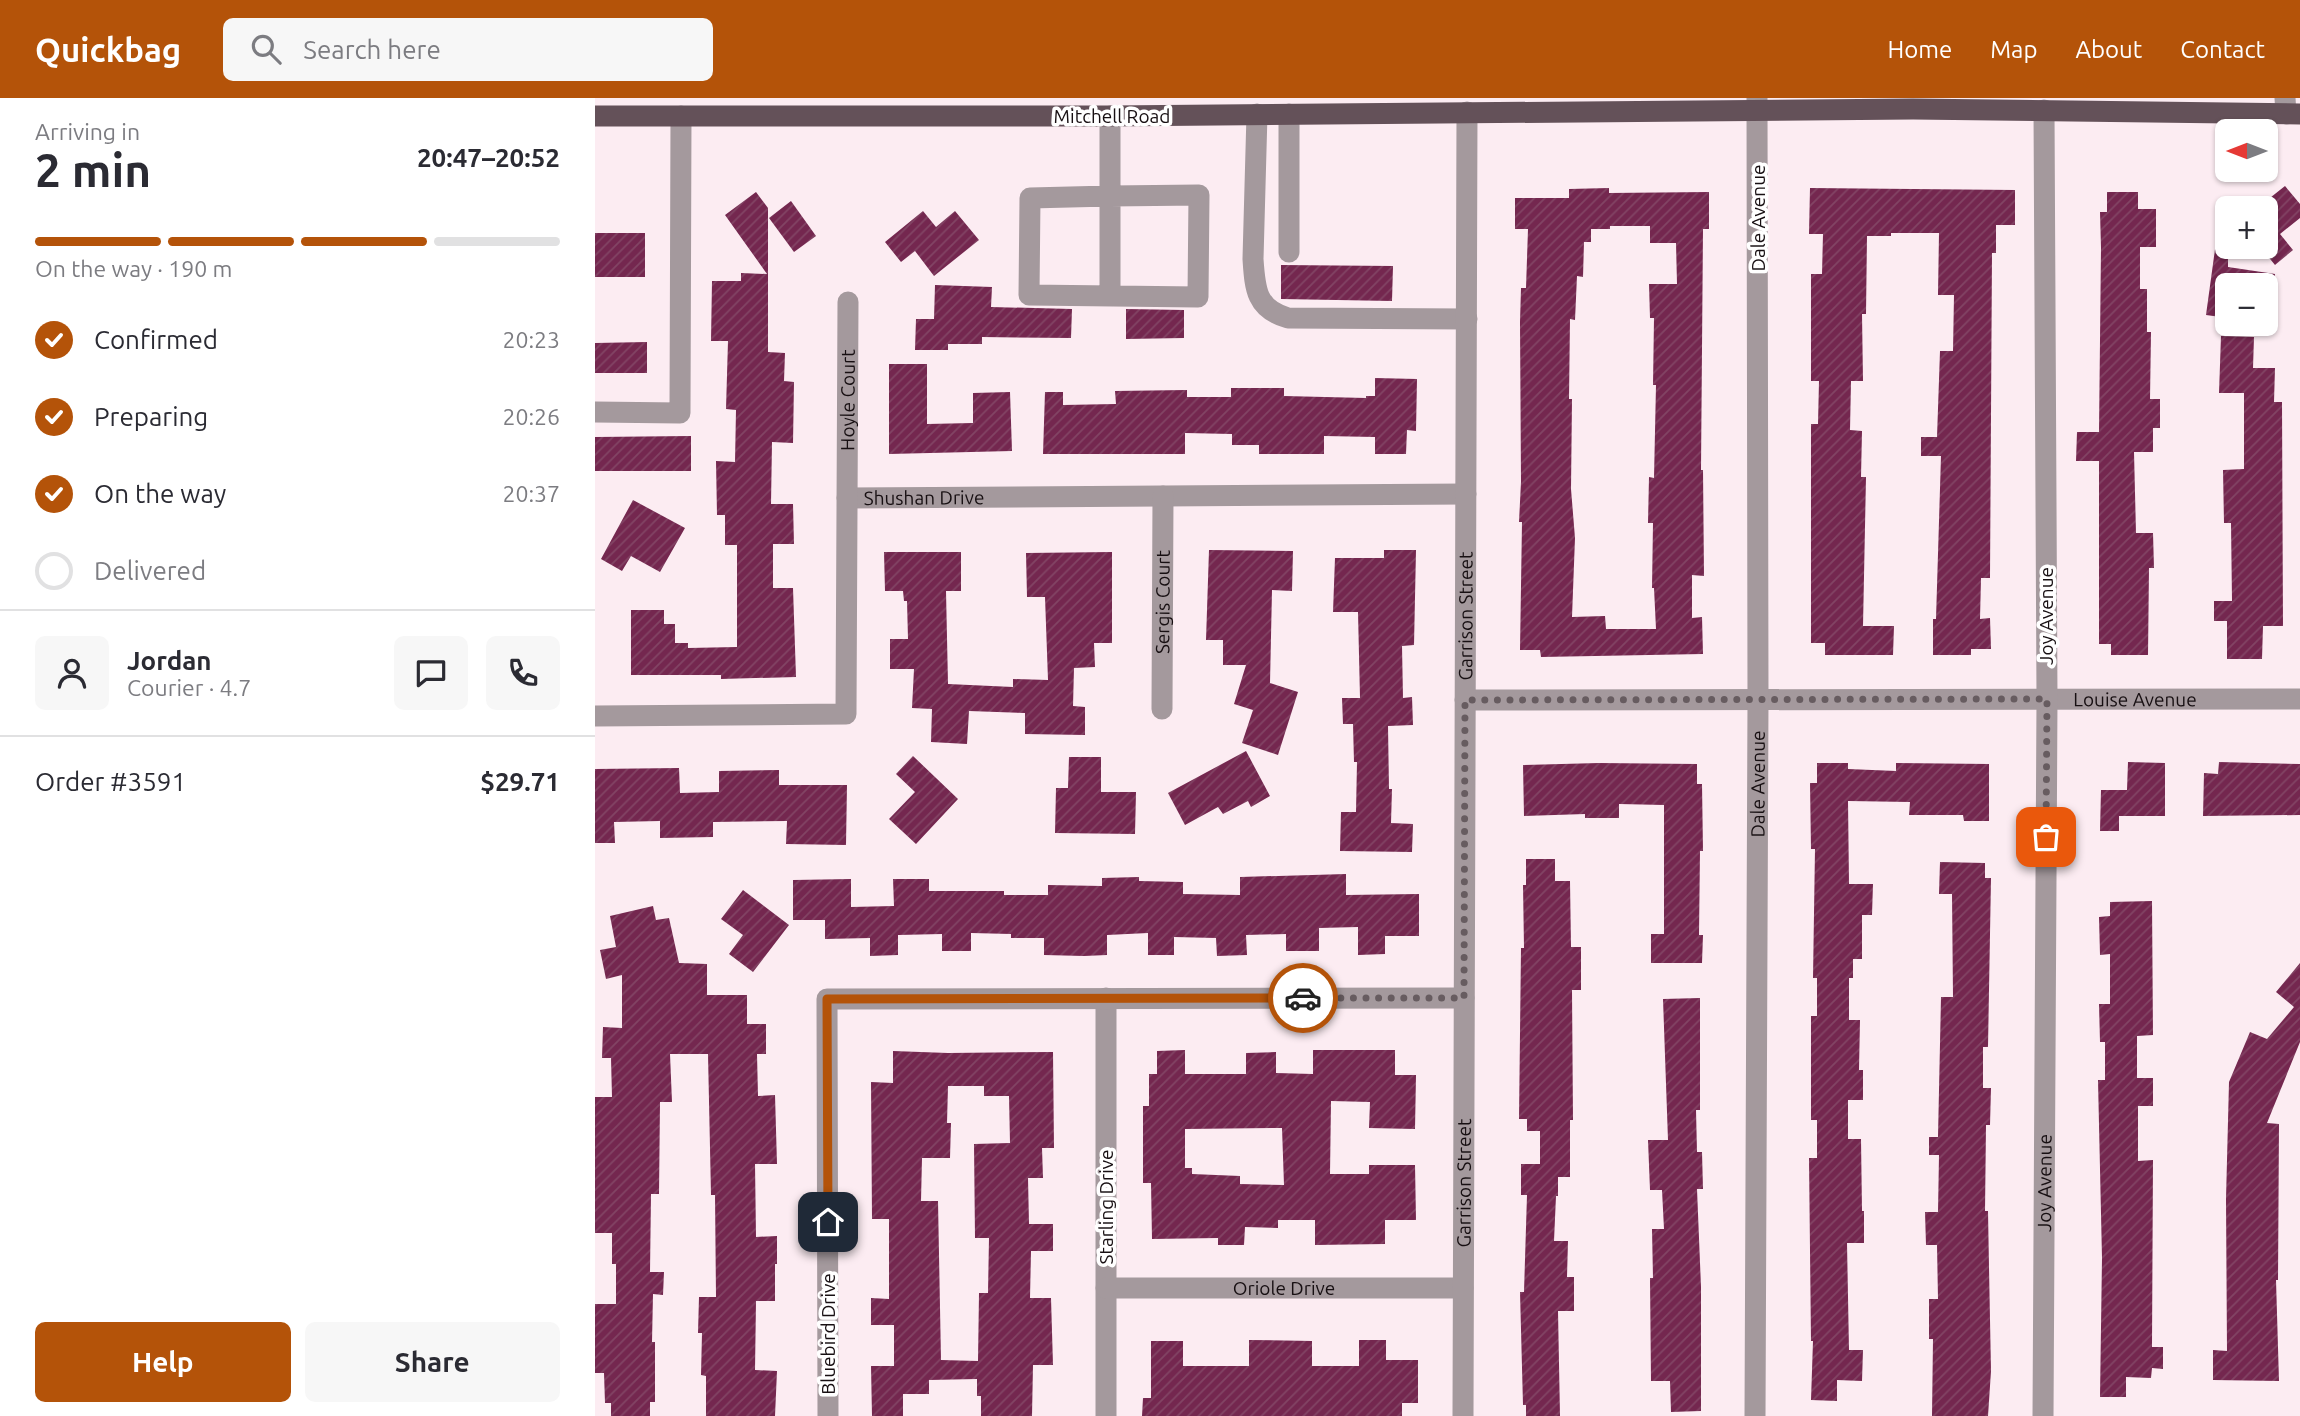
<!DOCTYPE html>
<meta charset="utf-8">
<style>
body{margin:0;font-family:Ubuntu,sans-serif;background:#f7f7f7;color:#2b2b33;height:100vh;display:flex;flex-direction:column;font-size:26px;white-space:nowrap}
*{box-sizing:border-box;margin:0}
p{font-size:23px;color:#7c7c81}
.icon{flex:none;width:38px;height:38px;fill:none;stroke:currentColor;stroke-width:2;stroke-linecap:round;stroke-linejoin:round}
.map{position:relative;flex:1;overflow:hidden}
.sheet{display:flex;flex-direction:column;background:#fff;width:595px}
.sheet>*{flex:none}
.needle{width:46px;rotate:270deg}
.buttons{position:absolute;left:1620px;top:21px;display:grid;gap:14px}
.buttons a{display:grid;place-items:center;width:63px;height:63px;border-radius:10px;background:#fff;box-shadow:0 2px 5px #0004;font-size:35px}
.pin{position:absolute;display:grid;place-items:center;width:60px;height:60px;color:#fff;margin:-30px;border-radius:14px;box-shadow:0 4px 10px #0006}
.courier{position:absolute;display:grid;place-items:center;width:70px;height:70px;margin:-35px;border:5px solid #b45309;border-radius:50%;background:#fff;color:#222;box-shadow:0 2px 9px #0007}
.head em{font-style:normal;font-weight:700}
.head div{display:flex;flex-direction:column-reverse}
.head{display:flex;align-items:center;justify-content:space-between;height:119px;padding:0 35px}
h1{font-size:46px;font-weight:700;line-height:52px}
.bar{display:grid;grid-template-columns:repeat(4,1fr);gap:10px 7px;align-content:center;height:84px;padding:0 35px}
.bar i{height:9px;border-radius:5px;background:#e1e1e2}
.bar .active{background:#b45309}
.bar p{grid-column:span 4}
.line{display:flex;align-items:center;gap:18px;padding:0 35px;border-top:2px solid #e1e1e2}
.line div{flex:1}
.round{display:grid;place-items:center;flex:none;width:74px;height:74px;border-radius:10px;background:#f7f7f7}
ol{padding:0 35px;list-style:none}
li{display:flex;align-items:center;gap:21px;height:77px}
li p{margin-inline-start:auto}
li .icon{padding:7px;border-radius:50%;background:#b45309;color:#fff;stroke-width:4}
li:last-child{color:#7c7c81}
li i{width:38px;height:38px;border:4px solid #e1e1e2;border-radius:50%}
.action{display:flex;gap:14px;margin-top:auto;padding:14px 35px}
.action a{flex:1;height:80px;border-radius:10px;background:#b45309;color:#fff;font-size:28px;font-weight:700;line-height:80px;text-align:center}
.action a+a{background:#f7f7f7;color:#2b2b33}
header{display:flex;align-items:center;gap:42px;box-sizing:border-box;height:98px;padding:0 35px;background:#b45309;color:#fff}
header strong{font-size:33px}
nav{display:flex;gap:38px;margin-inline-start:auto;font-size:24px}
.search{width:490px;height:63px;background:#f7f7f7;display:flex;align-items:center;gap:18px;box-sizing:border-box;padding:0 24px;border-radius:10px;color:#7c7c81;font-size:26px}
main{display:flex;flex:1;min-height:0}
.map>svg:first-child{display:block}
.building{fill:url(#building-hatch);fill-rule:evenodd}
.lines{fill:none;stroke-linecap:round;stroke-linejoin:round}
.minor{stroke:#a4999d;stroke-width:21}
.major{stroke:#645159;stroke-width:21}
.done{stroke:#675c60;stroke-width:7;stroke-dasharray:0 12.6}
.route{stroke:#b45309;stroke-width:9}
.labels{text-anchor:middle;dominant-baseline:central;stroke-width:7;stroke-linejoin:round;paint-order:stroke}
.street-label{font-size:19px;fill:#170f12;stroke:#fff}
</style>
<header>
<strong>Quickbag</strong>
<div class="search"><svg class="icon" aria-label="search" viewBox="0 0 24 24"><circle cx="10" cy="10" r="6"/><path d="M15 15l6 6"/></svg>Search here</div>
<nav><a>Home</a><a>Map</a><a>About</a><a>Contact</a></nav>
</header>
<main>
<section class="sheet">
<div class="head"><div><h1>2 min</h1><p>Arriving in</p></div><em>20:47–20:52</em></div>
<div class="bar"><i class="active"></i><i class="active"></i><i class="active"></i><i></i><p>On the way · 190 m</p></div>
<ol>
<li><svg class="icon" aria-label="check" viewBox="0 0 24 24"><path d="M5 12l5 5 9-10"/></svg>Confirmed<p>20:23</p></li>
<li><svg class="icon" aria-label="check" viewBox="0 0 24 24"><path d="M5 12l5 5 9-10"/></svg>Preparing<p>20:26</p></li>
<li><svg class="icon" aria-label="check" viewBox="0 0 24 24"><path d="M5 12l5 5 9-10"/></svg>On the way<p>20:37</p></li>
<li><i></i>Delivered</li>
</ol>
<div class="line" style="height:126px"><a class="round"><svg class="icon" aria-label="person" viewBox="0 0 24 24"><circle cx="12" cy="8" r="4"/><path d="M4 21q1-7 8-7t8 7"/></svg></a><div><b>Jordan</b><p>Courier · 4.7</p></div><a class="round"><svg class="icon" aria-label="chat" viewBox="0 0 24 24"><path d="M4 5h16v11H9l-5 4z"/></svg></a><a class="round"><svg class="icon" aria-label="phone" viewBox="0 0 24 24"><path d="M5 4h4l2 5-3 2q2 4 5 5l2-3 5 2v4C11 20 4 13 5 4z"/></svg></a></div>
<div class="line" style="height:91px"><div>Order #3591</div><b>$29.71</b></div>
<div class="action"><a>Help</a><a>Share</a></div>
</section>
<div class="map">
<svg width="1705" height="1318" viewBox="0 0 1705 1318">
<defs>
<pattern id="building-hatch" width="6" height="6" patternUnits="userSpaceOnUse" patternTransform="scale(1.75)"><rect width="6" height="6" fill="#74274f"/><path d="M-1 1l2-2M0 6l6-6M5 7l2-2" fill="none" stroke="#824464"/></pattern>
</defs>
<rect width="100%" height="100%" fill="#fcecf2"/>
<g class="building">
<path d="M 1690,88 L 1705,106 L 1705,120 L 1685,136 L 1698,152 L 1680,167 L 1671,156 L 1671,103 Z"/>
<path d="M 1014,90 L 1014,95 L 1114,94 L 1114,131 L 1108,131 L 1106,372 L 1108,372 L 1109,478 L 1097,477 L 1097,520 L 1107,519 L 1108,556 L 946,559 L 945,552 L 925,552 L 927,424 L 924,424 L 926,384 L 925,224 L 926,190 L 931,190 L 933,131 L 920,131 L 920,100 L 974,100 L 974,91 ZM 1015,128 L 1055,128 L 1055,145 L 1081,145 L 1082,186 L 1054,186 L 1055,220 L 1059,220 L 1058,287 L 1061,287 L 1059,380 L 1054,379 L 1053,425 L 1058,425 L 1057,490 L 1059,490 L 1061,531 L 1011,531 L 1010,518 L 977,519 L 980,440 L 976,391 L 977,301 L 974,301 L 975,221 L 980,222 L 982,178 L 988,179 L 989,144 L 996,144 L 996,131 L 1015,131 Z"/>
<path d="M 1215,90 L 1420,92 L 1420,127 L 1401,127 L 1401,155 L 1397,155 L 1395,480 L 1386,480 L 1385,521 L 1395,520 L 1396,551 L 1376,551 L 1376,557 L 1338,557 L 1338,521 L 1341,521 L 1346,358 L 1326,358 L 1326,339 L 1342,339 L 1345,253 L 1358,253 L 1359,197 L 1343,197 L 1344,135 L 1296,135 L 1296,138 L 1272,138 L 1271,216 L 1267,216 L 1268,283 L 1256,283 L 1255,332 L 1267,333 L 1266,379 L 1271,379 L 1268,528 L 1299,528 L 1298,557 L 1230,557 L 1230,545 L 1216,545 L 1216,326 L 1223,326 L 1224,283 L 1216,283 L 1216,176 L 1227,176 L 1228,136 L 1214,136 Z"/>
<path d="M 161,94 L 173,110 L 173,254 L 190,255 L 189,283 L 199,284 L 198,345 L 177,344 L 176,406 L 198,406 L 199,446 L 178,446 L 178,490 L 198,490 L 201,579 L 126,581 L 126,577 L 36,577 L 36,512 L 69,512 L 69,526 L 80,526 L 80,545 L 93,545 L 93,550 L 142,549 L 142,447 L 130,447 L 130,417 L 122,417 L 121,363 L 140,364 L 141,312 L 131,311 L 133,243 L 116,243 L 117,183 L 146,183 L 146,175 L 172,176 L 130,117 Z"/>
<path d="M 1512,94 L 1543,94 L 1543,111 L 1561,111 L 1561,149 L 1545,149 L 1545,191 L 1552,191 L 1552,234 L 1556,234 L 1555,301 L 1565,301 L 1565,330 L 1558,330 L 1558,354 L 1539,354 L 1541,435 L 1558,435 L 1559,470 L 1554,470 L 1553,557 L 1516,557 L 1516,546 L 1504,546 L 1504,363 L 1481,363 L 1482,334 L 1504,334 L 1506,150 L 1505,114 L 1512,114 Z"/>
<path d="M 196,103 L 221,138 L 199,154 L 174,120 Z"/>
<path d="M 328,113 L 341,129 L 360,113 L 384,142 L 339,178 L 320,153 L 306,164 L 290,144 Z"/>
<rect x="0" y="135" width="50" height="44"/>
<path d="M 1621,144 L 1633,144 L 1633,169 L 1680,176 L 1679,187 L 1633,187 L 1633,220 L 1611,217 Z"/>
<path d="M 686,167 L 798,168 L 797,203 L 686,201 Z"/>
<path d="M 340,187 L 397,189 L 396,209 L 477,211 L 476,240 L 387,239 L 387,246 L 353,246 L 353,252 L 320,252 L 321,221 L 339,221 Z"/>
<path d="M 531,211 L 589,212 L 589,240 L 531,241 Z"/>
<path d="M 1626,238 L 1659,239 L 1658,270 L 1680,270 L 1679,304 L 1687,304 L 1688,528 L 1668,528 L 1667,561 L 1632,561 L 1632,523 L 1619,523 L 1619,503 L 1637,503 L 1636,425 L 1629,425 L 1628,372 L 1649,371 L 1649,295 L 1624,295 Z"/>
<path d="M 52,244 L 52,275 L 0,275 L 0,245 Z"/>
<path d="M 294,266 L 332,266 L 332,326 L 378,325 L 378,295 L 415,294 L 417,353 L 294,356 Z"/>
<path d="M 780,280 L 822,281 L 821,333 L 812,332 L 811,356 L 780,356 L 780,339 L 729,338 L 729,356 L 664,356 L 664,347 L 637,347 L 637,336 L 590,335 L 590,356 L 448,356 L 450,294 L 468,294 L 468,307 L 521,306 L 520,293 L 592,292 L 592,299 L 636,299 L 636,290 L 689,290 L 689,298 L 771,300 L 771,298 L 780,298 Z"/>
<path d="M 96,338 L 96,373 L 0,373 L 0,339 Z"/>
<path d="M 38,402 L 90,430 L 65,474 L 36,458 L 27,473 L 6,461 Z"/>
<path d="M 614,452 L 698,453 L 697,493 L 677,492 L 675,585 L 703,594 L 683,657 L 647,645 L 658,612 L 639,606 L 651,567 L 628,567 L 628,542 L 611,542 Z"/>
<path d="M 789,452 L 821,452 L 819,547 L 807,548 L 808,600 L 817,599 L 818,627 L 793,628 L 794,691 L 797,691 L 796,725 L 818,726 L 817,754 L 745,753 L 746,714 L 761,714 L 762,664 L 759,664 L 758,626 L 748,626 L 747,600 L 765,600 L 763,514 L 738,514 L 740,460 L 789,460 Z"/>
<path d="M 289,454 L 366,454 L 366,493 L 351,493 L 353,586 L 418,589 L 418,581 L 453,582 L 450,499 L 432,499 L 431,455 L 517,454 L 517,545 L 499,545 L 500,569 L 479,570 L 478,608 L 490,609 L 490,637 L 430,636 L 430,615 L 374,613 L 372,646 L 336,644 L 337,611 L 317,610 L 319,571 L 295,571 L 295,541 L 313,541 L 312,503 L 309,503 L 308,493 L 290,493 Z"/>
<path d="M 651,653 L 675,698 L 656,709 L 653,703 L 628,716 L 623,709 L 590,727 L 573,695 Z"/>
<path d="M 318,658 L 363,701 L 321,746 L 294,721 L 320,694 L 301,676 Z"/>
<path d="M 474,659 L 506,659 L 506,694 L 541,694 L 540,736 L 460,735 L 461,690 L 473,690 Z"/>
<path d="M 1533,664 L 1570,665 L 1570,718 L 1524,718 L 1524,733 L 1505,733 L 1506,692 L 1532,692 Z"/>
<path d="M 1624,664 L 1705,666 L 1705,717 L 1608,718 L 1609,675 L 1623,676 Z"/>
<path d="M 1004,665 L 1102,666 L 1102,686 L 1107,686 L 1108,753 L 1105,753 L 1104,837 L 1108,837 L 1107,865 L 1056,865 L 1056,836 L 1069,836 L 1069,707 L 1024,706 L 1024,720 L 990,720 L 990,716 L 929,718 L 928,667 Z"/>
<path d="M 1222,665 L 1253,665 L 1253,671 L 1301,673 L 1301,665 L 1394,666 L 1394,723 L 1369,723 L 1368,717 L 1314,717 L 1315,704 L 1253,703 L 1254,786 L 1278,786 L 1277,817 L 1267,817 L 1267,861 L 1258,861 L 1258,880 L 1254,880 L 1254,922 L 1265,922 L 1264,972 L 1268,972 L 1268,1002 L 1253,1002 L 1253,1041 L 1266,1041 L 1267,1113 L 1269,1113 L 1269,1145 L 1252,1145 L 1254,1252 L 1268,1252 L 1267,1283 L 1242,1282 L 1242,1303 L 1216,1302 L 1218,1243 L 1216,1243 L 1214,1060 L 1222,1060 L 1222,1022 L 1216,1022 L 1216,918 L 1222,918 L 1222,880 L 1218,880 L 1220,751 L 1216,751 L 1215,685 L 1222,685 Z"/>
<path d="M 84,670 L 85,695 L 124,694 L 124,673 L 184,672 L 184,687 L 252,687 L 251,747 L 191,746 L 192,723 L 118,724 L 118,739 L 65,740 L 65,723 L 19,724 L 20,745 L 0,745 L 0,671 Z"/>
<path d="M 931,761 L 960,761 L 960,783 L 975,783 L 976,849 L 986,849 L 986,892 L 977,892 L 978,1022 L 975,1022 L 975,1079 L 963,1079 L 963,1098 L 961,1098 L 959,1143 L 973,1143 L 972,1179 L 979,1179 L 979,1213 L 963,1213 L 965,1318 L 931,1318 L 931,1307 L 928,1307 L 925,1194 L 929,1194 L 932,1097 L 926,1097 L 926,1066 L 945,1066 L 945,1033 L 932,1033 L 932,1021 L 924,1021 L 926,850 L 929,850 L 928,787 L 931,787 Z"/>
<path d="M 1345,764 L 1390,765 L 1390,780 L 1396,780 L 1393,949 L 1388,949 L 1388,990 L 1396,990 L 1395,1027 L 1391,1027 L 1390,1113 L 1393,1113 L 1394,1169 L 1396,1273 L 1393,1318 L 1337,1318 L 1338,1241 L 1334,1241 L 1334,1201 L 1343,1201 L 1342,1147 L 1331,1147 L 1330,1114 L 1343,1114 L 1344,1057 L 1334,1057 L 1334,1039 L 1343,1039 L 1346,899 L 1358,899 L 1357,796 L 1344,796 Z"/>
<path d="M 751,776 L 751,797 L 824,796 L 824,838 L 790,838 L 790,856 L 763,857 L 763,829 L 724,830 L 724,853 L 691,853 L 691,836 L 651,837 L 652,857 L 622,858 L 621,840 L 579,839 L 579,857 L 553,857 L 553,835 L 512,837 L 512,857 L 489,858 L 449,857 L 449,840 L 416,840 L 416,836 L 376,835 L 376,853 L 347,853 L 347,836 L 303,837 L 303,857 L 275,858 L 275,840 L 230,841 L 230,822 L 198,822 L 198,782 L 256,781 L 256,809 L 299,808 L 298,781 L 334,781 L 334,793 L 409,793 L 409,797 L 453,797 L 453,787 L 507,788 L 507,780 L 544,779 L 544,783 L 588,784 L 588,796 L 645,797 L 645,779 Z"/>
<path d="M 148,792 L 194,827 L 158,874 L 134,856 L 148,837 L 126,821 Z"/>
<path d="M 1557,803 L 1558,937 L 1542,938 L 1542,980 L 1558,980 L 1558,1008 L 1543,1008 L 1543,1063 L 1558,1062 L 1557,1249 L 1568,1249 L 1568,1271 L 1557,1270 L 1556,1280 L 1531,1279 L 1531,1299 L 1505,1299 L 1507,1160 L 1503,982 L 1510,982 L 1510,944 L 1505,944 L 1504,906 L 1515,906 L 1515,856 L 1505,857 L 1504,819 L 1515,818 L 1515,804 Z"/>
<path d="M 58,808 L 61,822 L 74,820 L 84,865 L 112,866 L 112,897 L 152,897 L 152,926 L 171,926 L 171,956 L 162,956 L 163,998 L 180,997 L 182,1066 L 160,1066 L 161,1139 L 182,1138 L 182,1166 L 180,1166 L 180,1203 L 161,1203 L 160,1272 L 182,1273 L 180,1318 L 111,1318 L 111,1278 L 106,1277 L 107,1235 L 103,1235 L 104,1199 L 121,1199 L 120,1097 L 116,1097 L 113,956 L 75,956 L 77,1004 L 65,1004 L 64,1096 L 56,1096 L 55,1174 L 69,1174 L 68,1197 L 58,1196 L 57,1244 L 60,1244 L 60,1304 L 55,1304 L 55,1318 L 16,1318 L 16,1305 L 10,1305 L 9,1275 L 0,1275 L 0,1206 L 21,1206 L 21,1166 L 17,1166 L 17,1135 L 0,1135 L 0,999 L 17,999 L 16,960 L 7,960 L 8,929 L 27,930 L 27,877 L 11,881 L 5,852 L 21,849 L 15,818 Z"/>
<path d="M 1705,865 L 1705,944 L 1672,1025 L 1684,1026 L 1683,1182 L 1681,1182 L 1684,1283 L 1618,1282 L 1618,1252 L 1632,1253 L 1631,1101 L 1634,984 L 1655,934 L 1672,941 L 1699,909 L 1681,894 Z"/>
<path d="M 1105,900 L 1105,1012 L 1101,1012 L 1102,1054 L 1107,1054 L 1108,1091 L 1102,1091 L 1106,1189 L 1106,1313 L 1076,1314 L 1075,1283 L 1056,1283 L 1055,1180 L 1058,1180 L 1057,1131 L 1069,1131 L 1067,1092 L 1055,1092 L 1053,1042 L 1073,1042 L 1068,901 Z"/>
<path d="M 590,952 L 590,976 L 651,976 L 651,955 L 681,954 L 681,975 L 718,976 L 718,952 L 800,952 L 800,977 L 821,977 L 820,1031 L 774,1030 L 775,1004 L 736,1003 L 735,1076 L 774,1076 L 774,1067 L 820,1067 L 821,1122 L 790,1122 L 790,1146 L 720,1147 L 720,1122 L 683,1122 L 683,1130 L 650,1129 L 649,1147 L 623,1147 L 623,1140 L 557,1141 L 556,1085 L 548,1085 L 548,1008 L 554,1008 L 554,976 L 562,976 L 562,953 ZM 687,1030 L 689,1087 L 645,1086 L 645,1078 L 597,1076 L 597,1070 L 590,1070 L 590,1031 Z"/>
<path d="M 298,953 L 353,955 L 458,954 L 459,1050 L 447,1050 L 448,1080 L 433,1080 L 434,1126 L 458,1126 L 458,1153 L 436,1153 L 435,1200 L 456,1200 L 458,1267 L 438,1267 L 437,1318 L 386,1318 L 386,1298 L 382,1298 L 382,1281 L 334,1282 L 334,1296 L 308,1296 L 308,1318 L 277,1318 L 276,1268 L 299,1268 L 299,1227 L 276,1227 L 276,1200 L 294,1201 L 294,1121 L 277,1121 L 276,984 L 298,985 ZM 353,988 L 389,988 L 389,998 L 414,998 L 415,1045 L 379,1046 L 380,1140 L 394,1140 L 393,1195 L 384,1195 L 383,1263 L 346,1262 L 343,1103 L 326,1103 L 327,1060 L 355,1060 L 356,1025 L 352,1025 Z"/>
<path d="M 654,1242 L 717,1243 L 717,1268 L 764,1268 L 764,1242 L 791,1242 L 791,1262 L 823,1262 L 823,1305 L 807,1305 L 807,1318 L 547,1318 L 548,1300 L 556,1300 L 556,1243 L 588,1243 L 588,1268 L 654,1268 Z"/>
</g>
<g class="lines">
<g class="minor">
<path d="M 1690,0 L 1691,16"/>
<path d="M 662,16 L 658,161 C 660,191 661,211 693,220 L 872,221"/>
<path d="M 694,16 L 694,154"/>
<path d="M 515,18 L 515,98 L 604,97 L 603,199 L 434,197 L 435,100 L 515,98 L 515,198"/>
<path d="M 0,314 L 85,315 L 86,18"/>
<path id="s1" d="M 252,400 L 871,396"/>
<path id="s2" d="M 870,602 L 1705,601"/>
<path id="s3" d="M 567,611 L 568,398"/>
<path id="s4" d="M 0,618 L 251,616 L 253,204"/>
<path d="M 511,900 L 511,1318"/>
<path id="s5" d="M 511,1190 L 868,1190"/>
<path d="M 233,1318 L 232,901 L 869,900"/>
<path id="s6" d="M 868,1318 L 872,14"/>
<path id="s7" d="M 1160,1318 L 1163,602 L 1162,0"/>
<path id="s8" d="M 1448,1318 L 1452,601 L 1449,12"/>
</g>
<path class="major" d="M 0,18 L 515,18 L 1318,11 L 1705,16"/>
</g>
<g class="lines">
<path class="done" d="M 708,900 L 869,900 L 870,602 L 1452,601 L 1451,739"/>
<path class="route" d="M 233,1124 L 232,901 L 708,900"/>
</g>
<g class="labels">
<g class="street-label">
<text x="517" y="18">Mitchell Road</text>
<text transform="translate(1163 120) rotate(-90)">Dale Avenue</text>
<text stroke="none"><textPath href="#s4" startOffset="565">Hoyle Court</textPath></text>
<text stroke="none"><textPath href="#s1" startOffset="77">Shushan Drive</textPath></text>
<text stroke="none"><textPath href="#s3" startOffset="107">Sergis Court</textPath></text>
<text transform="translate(1451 518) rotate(-90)">Joy Avenue</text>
<text stroke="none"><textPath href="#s6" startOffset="800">Garrison Street</textPath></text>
<text stroke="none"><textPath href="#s2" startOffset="670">Louise Avenue</textPath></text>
<text stroke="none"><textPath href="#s7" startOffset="632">Dale Avenue</textPath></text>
<text stroke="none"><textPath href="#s8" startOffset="233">Joy Avenue</textPath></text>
<text stroke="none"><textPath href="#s6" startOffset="233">Garrison Street</textPath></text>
<text transform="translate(511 1109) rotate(-90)">Starling Drive</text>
<text stroke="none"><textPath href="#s5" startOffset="178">Oriole Drive</textPath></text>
<text transform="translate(233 1236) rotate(-90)">Bluebird Drive</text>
</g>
</g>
</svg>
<div class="buttons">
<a><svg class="needle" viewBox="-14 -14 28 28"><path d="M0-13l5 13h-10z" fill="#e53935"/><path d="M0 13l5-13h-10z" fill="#7c7c81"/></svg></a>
<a>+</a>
<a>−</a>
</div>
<div class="pin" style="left:1451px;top:739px;background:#ea580c"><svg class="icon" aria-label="bag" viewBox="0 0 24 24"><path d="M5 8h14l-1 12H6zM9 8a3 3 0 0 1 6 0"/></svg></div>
<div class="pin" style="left:233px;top:1124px;background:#1f2937"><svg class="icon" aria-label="home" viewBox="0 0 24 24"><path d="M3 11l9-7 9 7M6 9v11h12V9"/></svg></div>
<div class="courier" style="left:708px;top:900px"><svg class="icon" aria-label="car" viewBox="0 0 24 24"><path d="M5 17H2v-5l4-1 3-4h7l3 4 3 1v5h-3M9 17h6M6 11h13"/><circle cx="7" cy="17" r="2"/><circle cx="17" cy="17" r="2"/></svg></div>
</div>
</main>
